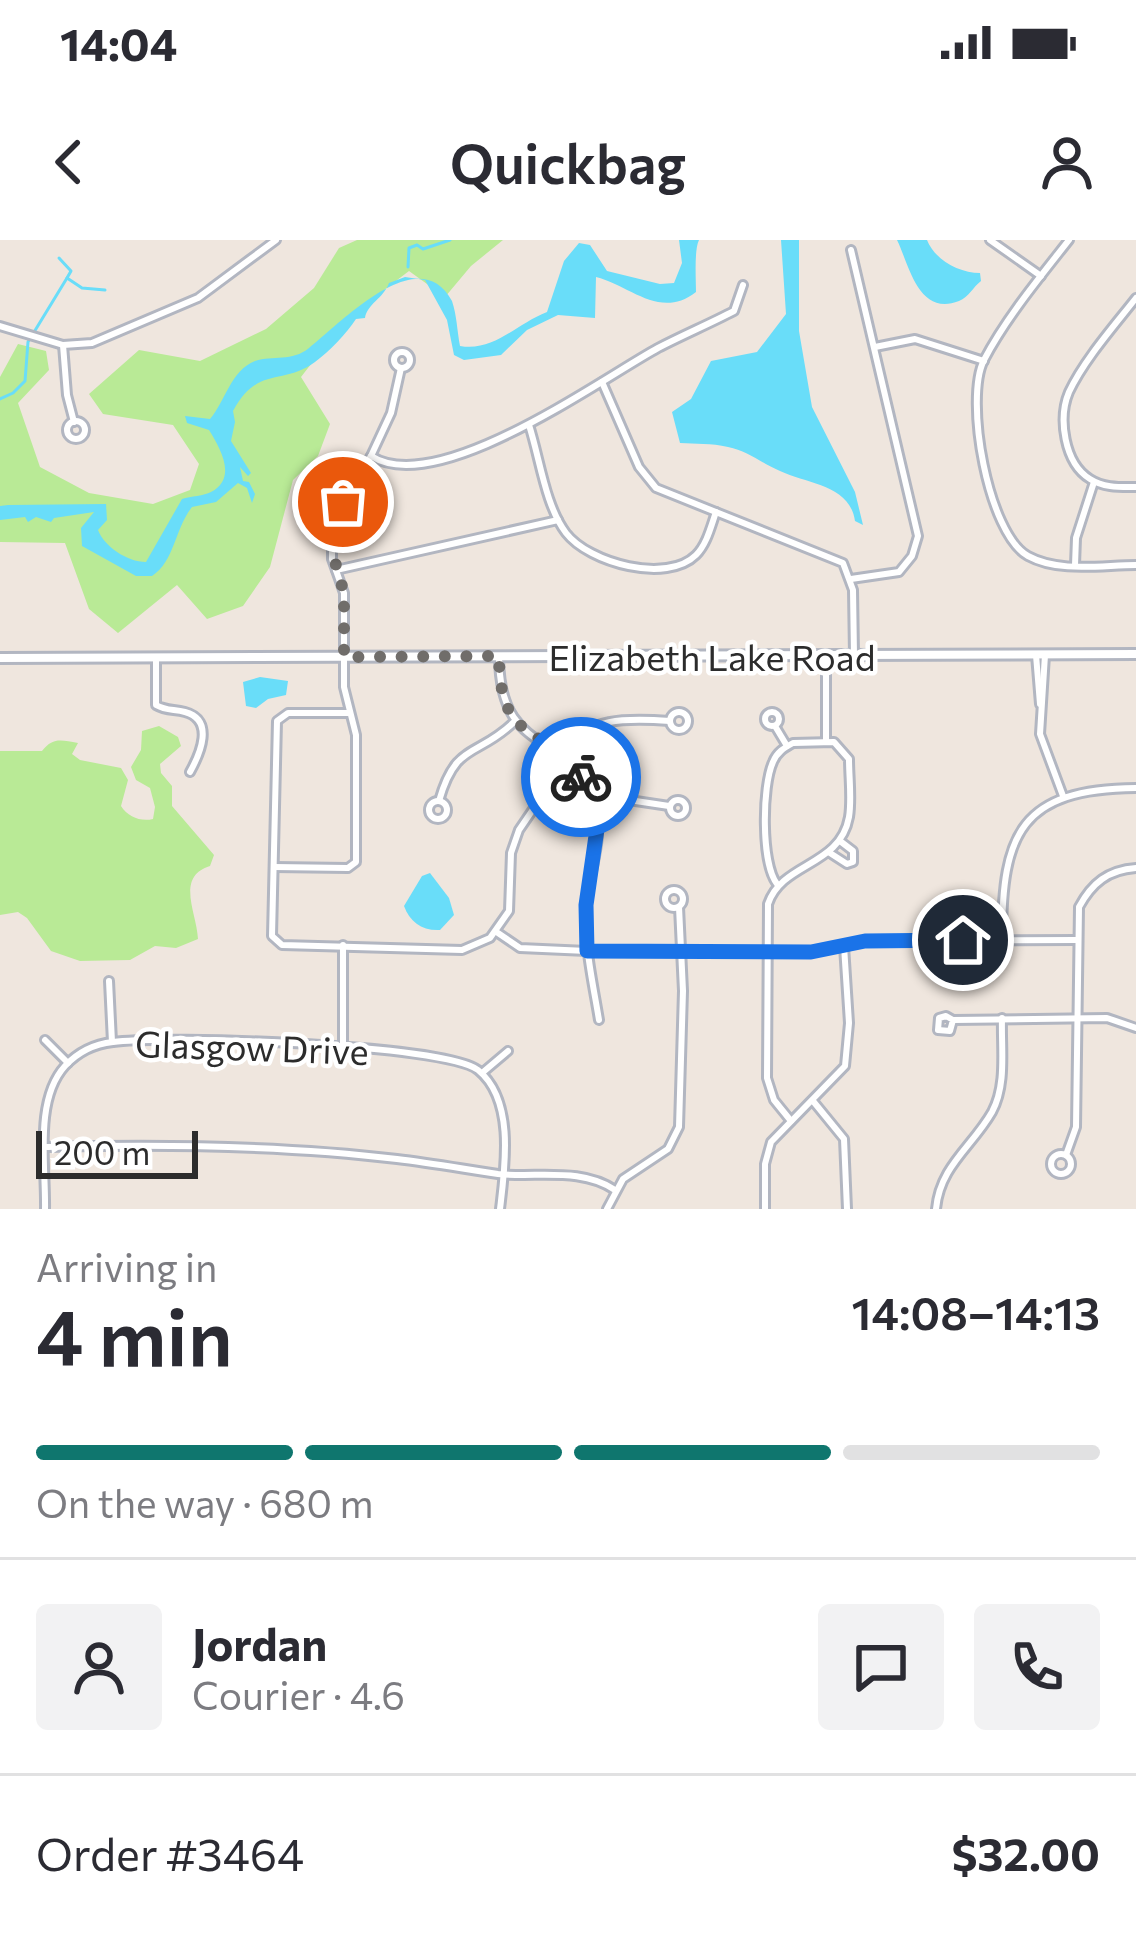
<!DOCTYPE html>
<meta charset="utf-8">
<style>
body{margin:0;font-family:Commissioner,sans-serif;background:#f2f2f3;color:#2b2b33;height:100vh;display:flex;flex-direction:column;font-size:45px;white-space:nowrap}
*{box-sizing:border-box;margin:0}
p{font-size:39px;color:#7c7c81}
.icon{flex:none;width:66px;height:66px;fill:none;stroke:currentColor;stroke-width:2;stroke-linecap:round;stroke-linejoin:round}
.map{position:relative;height:969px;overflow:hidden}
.side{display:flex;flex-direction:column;background:#fff;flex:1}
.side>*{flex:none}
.scale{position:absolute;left:36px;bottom:30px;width:162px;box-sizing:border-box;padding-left:12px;border:6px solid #2c2c2c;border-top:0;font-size:33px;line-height:42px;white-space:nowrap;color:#2c2c2c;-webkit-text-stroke:9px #fff;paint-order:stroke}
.pin{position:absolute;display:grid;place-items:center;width:102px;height:102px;color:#fff;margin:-51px;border:6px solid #fff;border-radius:50%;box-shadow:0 3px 12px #0007}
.courier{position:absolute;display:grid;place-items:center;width:120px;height:120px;margin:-60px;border:9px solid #1a73e8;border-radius:50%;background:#fff;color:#222;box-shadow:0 3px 15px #0007}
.summary em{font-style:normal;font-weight:600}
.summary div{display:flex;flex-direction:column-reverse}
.summary{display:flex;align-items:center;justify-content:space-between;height:204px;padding:0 36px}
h1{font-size:78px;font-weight:600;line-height:90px}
.bar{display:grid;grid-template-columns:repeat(4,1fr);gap:18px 12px;align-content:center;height:144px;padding:0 36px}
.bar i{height:15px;border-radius:9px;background:#e1e1e2}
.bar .active{background:#0f766e}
.bar p{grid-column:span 4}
.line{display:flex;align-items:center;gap:30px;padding:0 36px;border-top:3px solid #e1e1e2}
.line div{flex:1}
.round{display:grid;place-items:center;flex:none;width:126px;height:126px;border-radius:12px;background:#f2f2f3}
.status{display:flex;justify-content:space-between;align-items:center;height:84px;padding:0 60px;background:#fff;direction:ltr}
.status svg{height:33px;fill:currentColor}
header{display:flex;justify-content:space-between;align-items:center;height:156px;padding:0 36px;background:#fff;font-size:54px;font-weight:600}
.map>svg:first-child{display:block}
.green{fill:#b9ea96}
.water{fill:#69ddf9}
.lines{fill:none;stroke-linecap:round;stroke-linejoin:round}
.stream{stroke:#69ddf9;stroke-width:3}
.minor-casing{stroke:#b2b6c1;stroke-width:12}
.tertiary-casing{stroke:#b2b6c1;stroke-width:14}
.minor{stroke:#fff;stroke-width:6}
.tertiary{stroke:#fff;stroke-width:8}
.done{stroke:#706d6a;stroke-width:12;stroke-dasharray:0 21.6}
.route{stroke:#1a73e8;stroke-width:15}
.labels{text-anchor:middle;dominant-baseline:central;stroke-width:9;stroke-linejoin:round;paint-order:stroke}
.street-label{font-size:36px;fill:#2c2c2c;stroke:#fff}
</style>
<div class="status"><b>14:04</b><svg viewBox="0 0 49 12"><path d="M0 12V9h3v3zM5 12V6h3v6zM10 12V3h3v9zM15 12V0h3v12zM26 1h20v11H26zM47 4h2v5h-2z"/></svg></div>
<header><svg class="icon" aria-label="back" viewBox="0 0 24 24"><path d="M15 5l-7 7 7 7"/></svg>Quickbag<svg class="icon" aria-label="person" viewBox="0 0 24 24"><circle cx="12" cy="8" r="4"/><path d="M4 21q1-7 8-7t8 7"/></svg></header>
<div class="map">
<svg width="1136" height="969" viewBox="0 0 1136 969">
<rect width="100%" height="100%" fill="#efe6de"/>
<g class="green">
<path d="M 357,0 L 503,0 L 471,26 L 445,57 L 409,31 L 346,79 L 301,137 L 330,184 L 318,216 L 293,240 L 270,327 L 243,366 L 207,379 L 177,345 L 118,393 L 89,369 L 65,303 L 0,302 L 0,137 L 18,104 L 46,111 L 49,130 L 18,163 L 40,227 L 89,253 L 153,264 L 190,250 L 199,224 L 173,185 L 103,174 L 89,154 L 139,110 L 200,121 L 266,89 L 314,48 L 339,8 Z"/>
<path d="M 159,486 L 178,497 L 181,506 L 160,524 L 161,533 L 172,546 L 172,566 L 214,615 L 210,626 C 175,637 197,673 198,699 L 176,708 L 155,706 L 130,720 L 80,721 L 51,711 L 27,678 L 18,672 L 0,675 L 0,511 L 42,511 C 53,497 61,500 78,503 L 72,514 L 80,520 L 121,528 L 128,540 L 121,566 C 128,577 141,582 153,579 L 155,567 L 150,548 L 136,540 L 131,527 L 141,510 L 142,491 Z"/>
</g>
<g class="water">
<path d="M 679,0 L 699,0 C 694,10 696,39 696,52 C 660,80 631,46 596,37 L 595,78 L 558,75 L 527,90 L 501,115 L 464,120 L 454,115 L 447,80 L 425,40 L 405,37 L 389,43 C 383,59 367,64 365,78 L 356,79 C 346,94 330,111 315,122 C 282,146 258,125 233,171 L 235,182 L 231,201 L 251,233 L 248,236 L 240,227 L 243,241 L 249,242 L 255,254 L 252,263 L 247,248 L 238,243 L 216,262 L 192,267 C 174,290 175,321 152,336 L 136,336 L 82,306 L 81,288 L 94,272 L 54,278 L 51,282 L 36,277 L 28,282 L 25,277 L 0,280 L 0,266 L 8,265 L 106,264 L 107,280 L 98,290 C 104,306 127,322 146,322 L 182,259 C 191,256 204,256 211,252 C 238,238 220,208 209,190 L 187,183 L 185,176 L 210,179 C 225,162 231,130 255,121 C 273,115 292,122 309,108 C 343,81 419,0 452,61 C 457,76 457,91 460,106 C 494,112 516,84 547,72 L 564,21 L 579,3 L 590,5 L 607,31 L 660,44 L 674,43 L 682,23 Z"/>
<path d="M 781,0 L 799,0 L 799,91 L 812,167 L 855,252 L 863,285 L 855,281 C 850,245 808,244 780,231 C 761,223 748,211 728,207 C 711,203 696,204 680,203 L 672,172 L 691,159 L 711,121 L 757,112 L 786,74 Z"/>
<path d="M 897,0 L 927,0 C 935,20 959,33 980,33 L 981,41 C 973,47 969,57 959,61 C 918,77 909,24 897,0 Z"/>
<path d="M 260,437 L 288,441 L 286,455 L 268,459 L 256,468 L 246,466 L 243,442 Z"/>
<path d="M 430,633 L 449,658 L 454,675 L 440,690 C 422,691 410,682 404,666 L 422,636 Z"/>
</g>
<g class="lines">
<g class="stream">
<path d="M 59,18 L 71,31 L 67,38 L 82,48 L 105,50"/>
<path d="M 408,27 L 409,8 L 417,5 L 423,9 L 450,0"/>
<path d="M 0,159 L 13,153 L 25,141 L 28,102 L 67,38"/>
</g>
<g class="minor-casing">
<g id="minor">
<path d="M 990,0 L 1041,36"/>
<path d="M 1069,0 C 1040,37 1006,78 984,120 C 964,159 988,294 1028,316 C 1059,333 1102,325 1136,325"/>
<path d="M 1136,58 C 1114,86 1084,120 1069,152 C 1058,178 1064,223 1090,239 C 1104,248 1120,247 1136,247"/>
<path d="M 0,86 L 63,105 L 92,103 L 198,58 L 276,0"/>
<path d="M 63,105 L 67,155 L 74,182"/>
<path d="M 875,107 L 915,99 L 984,121"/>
<circle cx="402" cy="120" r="8"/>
<path d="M 602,142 L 639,227 L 656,248 L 843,323 L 853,350 L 854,415"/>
<circle cx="76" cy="190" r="9"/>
<path d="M 529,185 C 540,219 545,265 566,293 C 589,323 667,344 696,315 C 707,304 711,286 716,272"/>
<path d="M 371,216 C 437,258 598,141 658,108 C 683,95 709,84 734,71 L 743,45"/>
<path d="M 1075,325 L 1076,298 L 1094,242"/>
<path d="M 336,330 L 558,280"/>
<path d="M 851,339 L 899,332 L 912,316 L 918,296 L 851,10"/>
<path d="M 1036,415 L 1040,464"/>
<path d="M 1045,415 L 1040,494 L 1063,556"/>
<path d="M 156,417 L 156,465 C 166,471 174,469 185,472 C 215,480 200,514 190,532"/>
<path d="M 499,417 C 500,520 569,486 595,566 C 605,600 588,634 586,668 C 584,706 593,743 599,780"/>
<circle cx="772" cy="479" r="7"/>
<circle cx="679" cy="481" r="9"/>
<path d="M 348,473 L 288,473 L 277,481 L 272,696 L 282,705 L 462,710 L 490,698 L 509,671 L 511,613 L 519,590 L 534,568 L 575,530"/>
<path d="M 775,486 L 787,506"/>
<path d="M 826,500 L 826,415"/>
<path d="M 560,514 C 585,476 629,478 670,481"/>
<circle cx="678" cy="568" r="8"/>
<path d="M 439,561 C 456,501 477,518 514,482"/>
<circle cx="438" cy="570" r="9"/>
<path d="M 597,567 L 629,560 L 669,566"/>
<path d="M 830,613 L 847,624 L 853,622 L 853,611 L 840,601"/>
<path d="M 274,627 L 348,628 L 356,622 L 356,495 L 344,447 L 344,353 L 332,319 L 332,294 L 351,246 L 371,216 L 391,173 L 401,128"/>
<path d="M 777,644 C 761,623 762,546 773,522 C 777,512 784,508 793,503 L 834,502 L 849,519 C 849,538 852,559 849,577 C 840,627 782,622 768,664 L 767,838 L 774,860 L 791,881"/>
<circle cx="674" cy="659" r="9"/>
<path d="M 498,693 L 520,708 L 587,711 L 811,712 L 865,701 L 1076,700"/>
<path d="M 1002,699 C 1002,593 1021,549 1136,548"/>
<path d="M 109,741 L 112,802"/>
<path d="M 953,780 L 950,791 L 938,790 L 939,778 L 946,776 L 953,780 L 1107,778 L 1136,788"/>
<path d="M 45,800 L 68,823"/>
<path d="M 343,807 L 343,705"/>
<path d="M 482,833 L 508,811"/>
<path d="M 813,861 L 844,899 L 847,969"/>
<path d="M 47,907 C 164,904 282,905 397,919 C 431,923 464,929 498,934 C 537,938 581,927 615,950"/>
<circle cx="1061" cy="924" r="10"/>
<path d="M 1066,915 L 1076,887 L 1079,667 C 1092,643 1108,630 1136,628"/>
<path d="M 45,969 C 46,926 34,860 65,826 C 78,812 94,804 113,802 C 163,795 445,804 478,830 C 515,860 505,927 500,969"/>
<path d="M 607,969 L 623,939 L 668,909 L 679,887 L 683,751 L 679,667"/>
<path d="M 765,969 L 765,924 L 771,902 L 845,826 L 849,783 L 844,706"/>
<path d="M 936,969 C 940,926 972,907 992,872 C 1007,844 1001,809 1002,778"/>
</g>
</g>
<g class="tertiary-casing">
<path id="tertiary" d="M 0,418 L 1136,414"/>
</g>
<use href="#minor" class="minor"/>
<use href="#tertiary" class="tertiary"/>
</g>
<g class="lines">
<path class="done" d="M 343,262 L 331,308 L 344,353 L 344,417 L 499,416 C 500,505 539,481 581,537"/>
<path class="route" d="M 581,537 L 598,582 L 586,665 L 587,711 L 811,712 L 865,701 L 963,700"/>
</g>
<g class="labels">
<g class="street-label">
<text x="712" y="416">Elizabeth Lake Road</text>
<text transform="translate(252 806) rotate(2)">Glasgow Drive</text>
</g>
</g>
</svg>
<div class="scale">200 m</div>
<div class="pin" style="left:343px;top:262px;background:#ea580c"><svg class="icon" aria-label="bag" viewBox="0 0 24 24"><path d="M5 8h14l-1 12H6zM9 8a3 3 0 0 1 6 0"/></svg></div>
<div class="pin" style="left:963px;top:700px;background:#1f2937"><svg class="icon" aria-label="home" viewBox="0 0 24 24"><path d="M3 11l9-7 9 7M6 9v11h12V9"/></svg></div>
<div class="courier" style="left:581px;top:537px"><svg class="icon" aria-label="bike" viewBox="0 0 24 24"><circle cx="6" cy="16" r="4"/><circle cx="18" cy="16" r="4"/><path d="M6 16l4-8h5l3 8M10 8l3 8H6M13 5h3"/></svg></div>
</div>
<section class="side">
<div class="summary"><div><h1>4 min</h1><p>Arriving in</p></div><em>14:08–14:13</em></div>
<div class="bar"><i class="active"></i><i class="active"></i><i class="active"></i><i></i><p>On the way · 680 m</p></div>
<div class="line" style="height:216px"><a class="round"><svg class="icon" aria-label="person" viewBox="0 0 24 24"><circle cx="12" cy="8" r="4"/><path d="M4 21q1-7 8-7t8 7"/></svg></a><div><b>Jordan</b><p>Courier · 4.6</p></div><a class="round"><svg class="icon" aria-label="chat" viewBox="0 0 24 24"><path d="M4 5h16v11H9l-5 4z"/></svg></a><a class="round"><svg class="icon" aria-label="phone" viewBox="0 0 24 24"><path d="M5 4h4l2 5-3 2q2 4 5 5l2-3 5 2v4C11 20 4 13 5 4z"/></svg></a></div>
<div class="line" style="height:156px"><div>Order #3464</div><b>$32.00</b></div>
</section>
